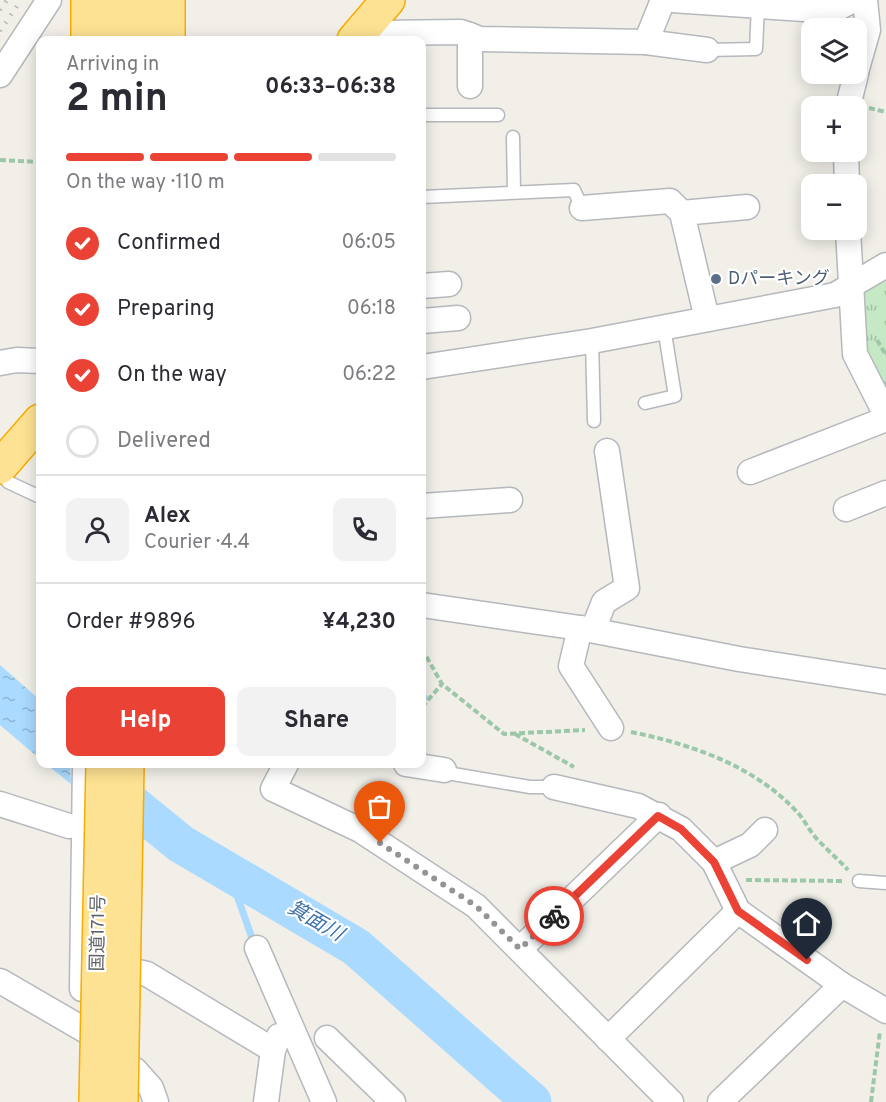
<!DOCTYPE html>
<meta charset="utf-8">
<style>
body{margin:0;font-family:Overpass,"Noto Sans JP",sans-serif;background:#f2f2f3;color:#2b2b33;height:100vh;display:flex;flex-direction:column;font-size:22px;white-space:nowrap}
*{box-sizing:border-box;margin:0}
p{font-size:20px;color:#7c7c81}
.icon{flex:none;width:33px;height:33px;fill:none;stroke:currentColor;stroke-width:2;stroke-linecap:round;stroke-linejoin:round}
.map{position:relative;flex:1;overflow:hidden}
.details{position:absolute;left:36px;top:36px;width:390px;height:732px;display:flex;flex-direction:column;background:#fff;border-radius:12px;box-shadow:0 3px 15px #0003}
.details>*{flex:none}
.tools{position:absolute;left:801px;top:18px;display:grid;gap:12px}
.tools a{display:grid;place-items:center;width:66px;height:66px;border-radius:12px;background:#fff;box-shadow:0 3px 15px #0003;font-size:30px}
.pin{position:absolute;display:grid;place-items:center;width:51px;height:51px;color:#fff;margin:-62px -26px;border-radius:50% 50% 50% 0;rotate:-45deg;box-shadow:0 0 6px #0007}
.pin .icon{rotate:45deg}
.courier{position:absolute;display:grid;place-items:center;width:60px;height:60px;margin:-30px;border:4px solid #ea4335;border-radius:50%;background:#fff;color:#222;box-shadow:0 2px 8px #0007}
.overview em{font-style:normal;font-weight:700}
.overview div{display:flex;flex-direction:column-reverse}
.overview{display:flex;align-items:center;justify-content:space-between;height:102px;padding:0 30px}
h1{font-size:39px;font-weight:700;line-height:45px}
.bar{display:grid;grid-template-columns:repeat(4,1fr);gap:9px 6px;align-content:center;height:72px;padding:0 30px}
.bar i{height:8px;border-radius:4px;background:#e1e1e2}
.bar .selected{background:#ea4335}
.bar p{grid-column:span 4}
.line{display:flex;align-items:center;gap:15px;padding:0 30px;border-top:2px solid #e1e1e2}
.line div{flex:1}
.round{display:grid;place-items:center;flex:none;width:63px;height:63px;border-radius:12px;background:#f2f2f3}
ol{padding:0 30px;list-style:none}
li{display:flex;align-items:center;gap:18px;height:66px}
li p{margin-inline-start:auto}
li .icon{padding:6px;border-radius:50%;background:#ea4335;color:#fff;stroke-width:4}
li:last-child{color:#7c7c81}
li i{width:33px;height:33px;border:3px solid #e1e1e2;border-radius:50%}
.button{display:flex;gap:12px;margin-top:auto;padding:12px 30px}
.button a{flex:1;height:69px;border-radius:12px;background:#ea4335;color:#fff;font-size:24px;font-weight:700;line-height:69px;text-align:center}
.button a+a{background:#f2f2f3;color:#2b2b33}
.map>svg:first-child{display:block}
.park{fill:url(#park-tufts)}
.water{fill:url(#water-ripples)}
.lines{fill:none;stroke-linecap:round;stroke-linejoin:round}
.stream{stroke:#aadaff;stroke-width:7}
.river{stroke:#aadaff;stroke-width:39}
.lane-casing{stroke:#b5b8bc;stroke-width:15}
.street-casing{stroke:#b5b8bc;stroke-width:27}
.highway-casing{stroke:#f9ab00;stroke-width:36}
.path{stroke:#9cc7a9;stroke-width:4;stroke-dasharray:6 3;stroke-linecap:butt}
.lane{stroke:#fff;stroke-width:12}
.street{stroke:#fff;stroke-width:24}
.highway{stroke:#fde293;stroke-width:33}
.rail{stroke:#b6b7b8;stroke-width:4.5;stroke-dasharray:1.5 8;stroke-linecap:butt}
.highway-bridge-casing{stroke:#f9ab00;stroke-width:36;stroke-linecap:butt}
.highway-bridge{stroke:#fde293;stroke-width:33}
.done{stroke:#929495;stroke-width:6;stroke-dasharray:0 10.8}
.route{stroke:#ea4335;stroke-width:8}
.service-dot{fill:#5c6f8a;stroke:#fff;stroke-width:2}
.labels{text-anchor:middle;dominant-baseline:central;stroke-width:4.5;stroke-linejoin:round;paint-order:stroke}
.service-label{font-size:18px;fill:#4e5e75;stroke:#fff;text-anchor:start}
.street-label{font-size:18px;fill:#5f6368;stroke:#fff}
.water-label{font-size:20px;font-style:italic;fill:#4174aa;stroke:#fff}
</style>
<div class="map">
<svg width="886" height="1102" viewBox="0 0 886 1102">
<defs>
<pattern id="park-tufts" width="24" height="20" patternUnits="userSpaceOnUse" patternTransform="scale(1.5)"><rect width="24" height="20" fill="#c5e8c5"/><path d="M3 7l-1-3M5 7V3M7 7l1-3M15 17l-1-3M17 17v-4M19 17l1-3" fill="none" stroke="#a3c0a4"/></pattern>
<pattern id="water-ripples" width="26" height="14" patternUnits="userSpaceOnUse" patternTransform="scale(1.5)"><rect width="26" height="14" fill="#aadaff"/><path d="M2 4q2-2 4 0t4 0M15 11q2-2 4 0t4 0" fill="none" stroke="#8eb4d2"/></pattern>
</defs>
<rect width="100%" height="100%" fill="#f1efe8"/>
<path class="park" d="M 886,274 L 886,393 L 861,350 L 858,297 L 868,282 Z"/>
<g class="water">
<path d="M 0,665 L 40,700 L 40,759 L 0,725 Z"/>
<path d="M 46,764 L 70,764 L 71,784 Z"/>
</g>
<g class="lines">
<g class="stream">
<path d="M 422,695 L 424,697"/>
<path d="M 228,870 L 252,938"/>
</g>
<path class="river" d="M 101,779 L 181,844 L 356,947 L 532,1102"/>
<g class="lane-casing">
<g id="lane">
<path d="M 707,50 L 756,49 L 758,6"/>
<path d="M 422,115 L 498,115"/>
<path d="M 513,137 L 514,192"/>
<path d="M 422,197 L 574,190 L 582,208"/>
<path d="M 592,341 L 594,421"/>
<path d="M 645,403 L 675,396 L 664,327"/>
<path d="M 8,482 L 40,497"/>
<path d="M 444,770 L 453,774 L 530,787 L 554,787"/>
<path d="M 859,881 L 886,883"/>
</g>
</g>
<g class="street-casing">
<g id="street">
<path d="M 672,0 L 833,11 L 853,0"/>
<path d="M 368,25 L 379,33 L 461,32 L 480,39 L 646,42 L 663,0"/>
<path d="M 646,42 L 707,50"/>
<path d="M 856,72 L 868,30 L 865,0"/>
<path d="M 0,75 L 49,0"/>
<path d="M 470,86 L 470,35"/>
<path d="M 848,106 L 856,74"/>
<path d="M 846,152 L 847,184"/>
<path d="M 582,208 L 670,201 L 682,213 L 707,319"/>
<path d="M 682,213 L 747,207"/>
<path d="M 848,230 L 855,354 L 886,415"/>
<path d="M 422,286 L 449,284"/>
<path d="M 422,321 L 458,318"/>
<path d="M 0,363 L 17,360 L 40,361"/>
<path d="M 422,367 L 592,341 L 835,295 L 886,265"/>
<path d="M 750,472 L 886,419"/>
<path d="M 422,506 L 510,500"/>
<path d="M 846,509 L 886,493"/>
<path d="M 422,605 L 580,628 L 739,659 L 886,682"/>
<path d="M 580,628 L 571,666 L 611,728"/>
<path d="M 593,630 L 604,602 L 627,588 L 607,451"/>
<path d="M 286,764 L 273,789 L 360,830 L 476,906 L 671,1102"/>
<path d="M 406,764 L 444,770"/>
<path d="M 554,787 L 638,806 L 681,829 L 714,862 L 738,911 L 842,985 L 886,1011"/>
<path d="M 0,804 L 69,826"/>
<path d="M 714,862 L 750,845 L 765,830"/>
<path d="M 257,948 L 324,1102"/>
<path d="M 520,949 L 659,815"/>
<path d="M 138,972 L 147,974 L 273,1050"/>
<path d="M 0,981 L 107,1043"/>
<path d="M 82,989 L 85,764"/>
<path d="M 327,1038 L 393,1102"/>
<path d="M 608,1039 L 738,911"/>
<path d="M 135,1070 L 151,1088 L 156,1102"/>
<path d="M 266,1102 L 273,1050 L 279,1036"/>
<path d="M 720,1102 L 842,985"/>
</g>
</g>
<g class="highway-casing">
<g id="highway">
<path d="M 88,0 L 88,40"/>
<path d="M 168,0 L 168,40"/>
<path d="M 116,40 L 116,0"/>
<path d="M 140,40 L 140,0"/>
<path d="M 354,40 L 388,0"/>
<path d="M 0,467 L 40,421"/>
</g>
</g>
<g class="path">
<path d="M 869,108 L 886,112"/>
<path d="M 0,160 L 40,162"/>
<path d="M 877,340 L 886,355"/>
<path d="M 422,649 L 442,684 L 504,734 L 585,730"/>
<path d="M 422,707 L 442,684"/>
<path d="M 631,732 C 691,744 755,766 797,812 C 804,819 809,830 816,838 C 826,849 838,859 848,870"/>
<path d="M 515,734 L 574,767"/>
<path d="M 746,880 L 844,881"/>
<path d="M 871,1102 L 880,1031"/>
</g>
<use href="#lane" class="lane"/>
<use href="#street" class="street"/>
<use href="#highway" class="highway"/>
<g class="rail">
<path d="M 0,10 L 7,0"/>
<path d="M 0,31 L 21,0"/>
</g>
<g class="highway-bridge-casing">
<g id="highway-bridge">
<path d="M 96,1102 L 103,764"/>
<path d="M 121,1102 L 127,764"/>
</g>
</g>
<use href="#highway-bridge" class="highway-bridge"/>
</g>
<g class="lines">
<path class="done" d="M 380,843 L 476,906 L 520,949 L 554,916"/>
<path class="route" d="M 554,916 L 658,816 L 681,829 L 714,862 L 738,911 L 807,960"/>
</g>
<circle class="service-dot" cx="716" cy="279" r="6"/>
<g class="labels">
<g class="service-label">
<text x="728" y="279">Dパーキング</text>
</g>
<g class="street-label">
<text transform="translate(99 933) rotate(-89)">国道171号</text>
</g>
<g class="water-label">
<text transform="translate(315 922) rotate(30)">箕面川</text>
</g>
</g>
</svg>
<div class="tools">
<a><svg class="icon" aria-label="layers" viewBox="0 0 24 24"><path d="M12 4l9 5-9 5-9-5zM3 14l9 5 9-5"/></svg></a>
<a>+</a>
<a>−</a>
</div>
<div class="pin" style="left:380px;top:843px;background:#ea580c"><svg class="icon" aria-label="bag" viewBox="0 0 24 24"><path d="M5 8h14l-1 12H6zM9 8a3 3 0 0 1 6 0"/></svg></div>
<div class="pin" style="left:807px;top:960px;background:#1f2937"><svg class="icon" aria-label="home" viewBox="0 0 24 24"><path d="M3 11l9-7 9 7M6 9v11h12V9"/></svg></div>
<div class="courier" style="left:554px;top:916px"><svg class="icon" aria-label="bike" viewBox="0 0 24 24"><circle cx="6" cy="16" r="4"/><circle cx="18" cy="16" r="4"/><path d="M6 16l4-8h5l3 8M10 8l3 8H6M13 5h3"/></svg></div>
<section class="details">
<div class="overview"><div><h1>2 min</h1><p>Arriving in</p></div><em>06:33–06:38</em></div>
<div class="bar"><i class="selected"></i><i class="selected"></i><i class="selected"></i><i></i><p>On the way · 110 m</p></div>
<ol>
<li><svg class="icon" aria-label="check" viewBox="0 0 24 24"><path d="M5 12l5 5 9-10"/></svg>Confirmed<p>06:05</p></li>
<li><svg class="icon" aria-label="check" viewBox="0 0 24 24"><path d="M5 12l5 5 9-10"/></svg>Preparing<p>06:18</p></li>
<li><svg class="icon" aria-label="check" viewBox="0 0 24 24"><path d="M5 12l5 5 9-10"/></svg>On the way<p>06:22</p></li>
<li><i></i>Delivered</li>
</ol>
<div class="line" style="height:108px"><a class="round"><svg class="icon" aria-label="person" viewBox="0 0 24 24"><circle cx="12" cy="8" r="4"/><path d="M4 21q1-7 8-7t8 7"/></svg></a><div><b>Alex</b><p>Courier · 4.4</p></div><a class="round"><svg class="icon" aria-label="phone" viewBox="0 0 24 24"><path d="M5 4h4l2 5-3 2q2 4 5 5l2-3 5 2v4C11 20 4 13 5 4z"/></svg></a></div>
<div class="line" style="height:78px"><div>Order #9896</div><b>¥4,230</b></div>
<div class="button"><a>Help</a><a>Share</a></div>
</section>
</div>
